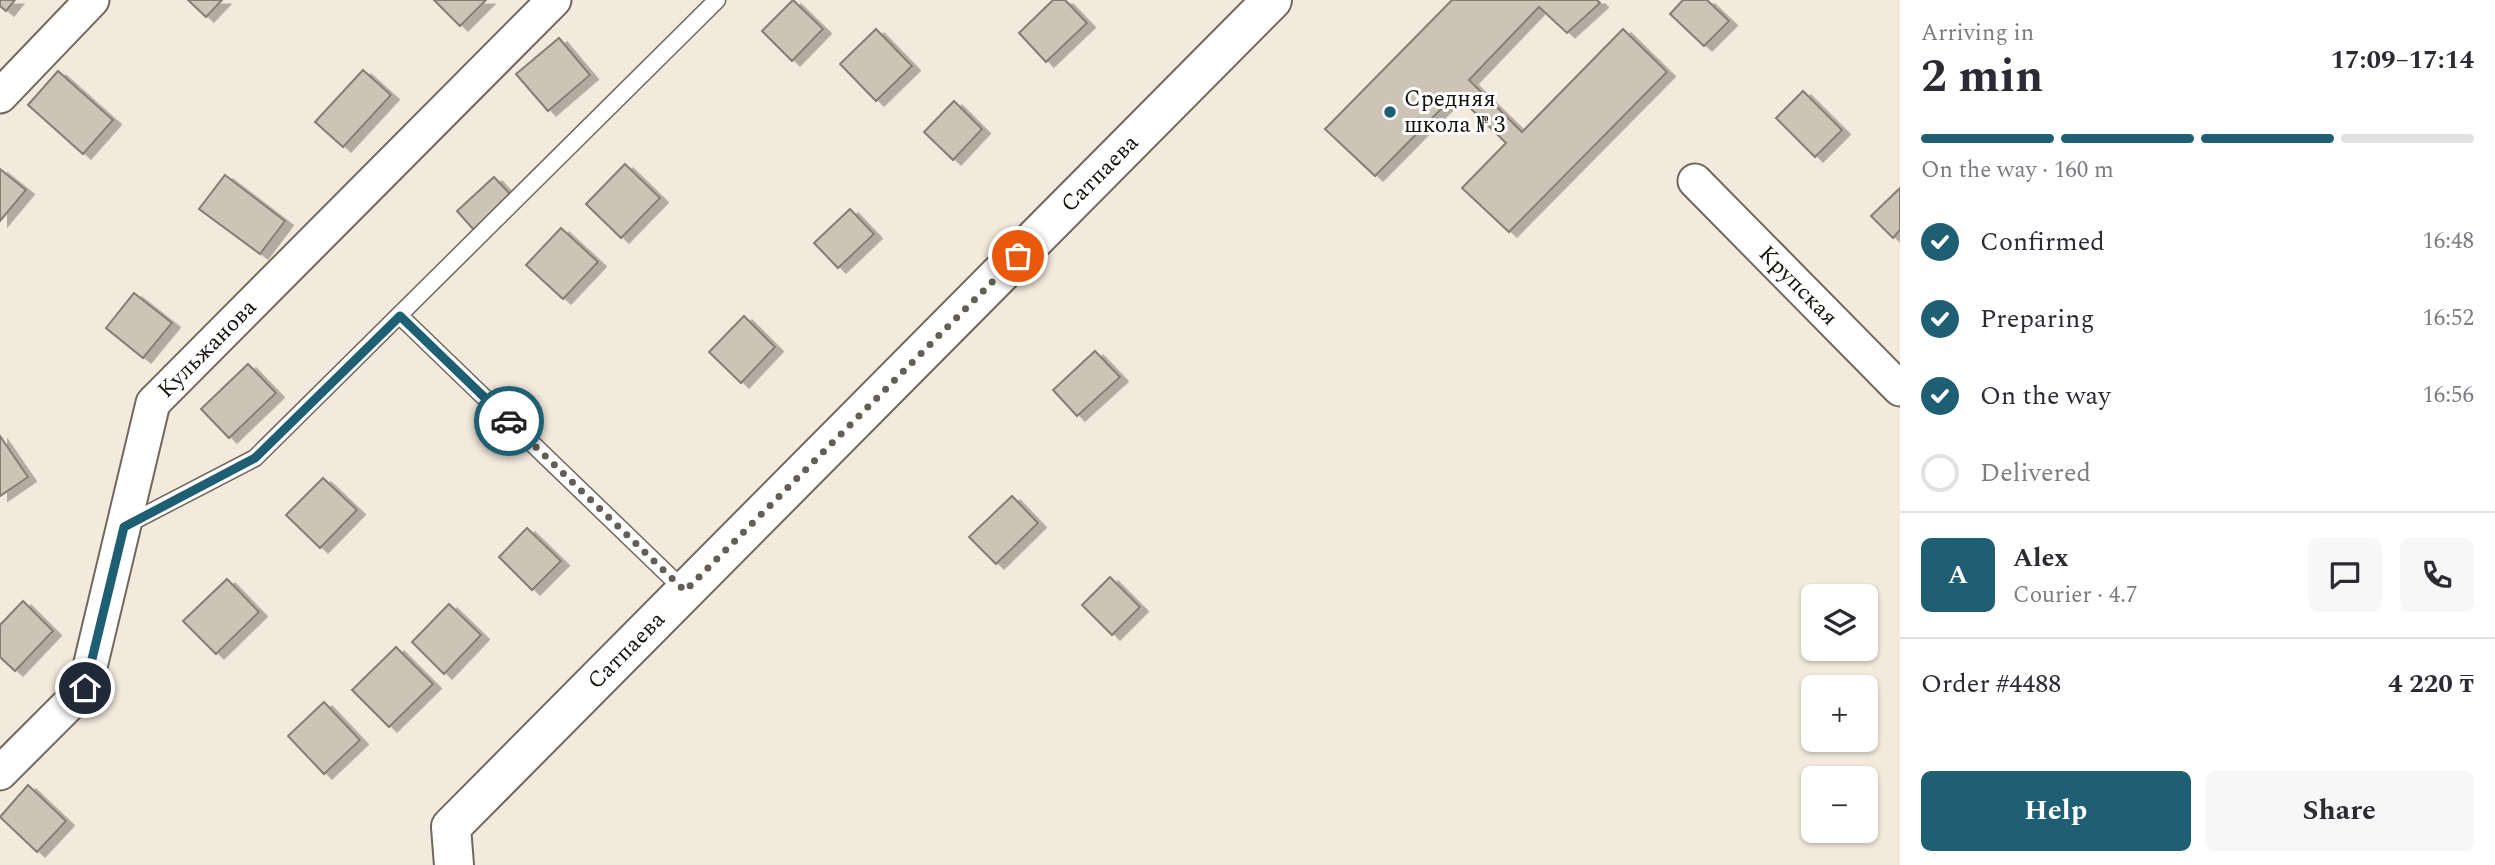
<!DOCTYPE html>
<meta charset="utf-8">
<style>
body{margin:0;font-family:Spectral,serif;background:#f7f7f7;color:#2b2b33;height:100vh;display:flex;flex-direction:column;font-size:26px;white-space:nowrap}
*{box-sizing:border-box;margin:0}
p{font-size:23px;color:#7c7c81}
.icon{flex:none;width:38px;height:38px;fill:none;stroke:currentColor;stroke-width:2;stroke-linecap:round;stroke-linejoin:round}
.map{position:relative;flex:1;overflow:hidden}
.sheet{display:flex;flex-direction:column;background:#fff;width:595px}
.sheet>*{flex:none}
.fabs{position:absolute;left:1801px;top:584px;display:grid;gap:14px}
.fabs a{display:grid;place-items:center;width:77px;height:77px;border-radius:10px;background:#fff;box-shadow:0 2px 5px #0004;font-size:35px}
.pin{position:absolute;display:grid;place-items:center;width:60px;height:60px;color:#fff;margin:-30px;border:4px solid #fff;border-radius:50%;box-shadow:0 2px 7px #0007}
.courier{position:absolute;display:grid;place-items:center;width:70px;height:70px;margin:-35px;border:5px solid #1e5f74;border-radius:50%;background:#fff;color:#222;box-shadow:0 2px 9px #0007}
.headline em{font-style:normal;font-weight:700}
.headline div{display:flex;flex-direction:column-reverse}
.headline{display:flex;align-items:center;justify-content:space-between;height:119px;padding:0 21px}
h1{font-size:46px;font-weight:700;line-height:52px}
.bar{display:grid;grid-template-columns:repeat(4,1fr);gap:10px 7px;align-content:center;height:84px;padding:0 21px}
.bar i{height:9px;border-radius:5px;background:#e1e1e2}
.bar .active{background:#1e5f74}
.bar p{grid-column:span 4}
.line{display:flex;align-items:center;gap:18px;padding:0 21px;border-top:2px solid #e1e1e2}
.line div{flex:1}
.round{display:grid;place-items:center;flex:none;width:74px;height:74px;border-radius:10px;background:#f7f7f7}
ol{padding:0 21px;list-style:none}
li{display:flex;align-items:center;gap:21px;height:77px}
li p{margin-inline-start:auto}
li .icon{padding:7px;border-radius:50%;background:#1e5f74;color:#fff;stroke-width:4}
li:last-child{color:#7c7c81}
li i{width:38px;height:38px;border:4px solid #e1e1e2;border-radius:50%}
.button{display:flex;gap:14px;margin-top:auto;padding:14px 21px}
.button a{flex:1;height:80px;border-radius:10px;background:#1e5f74;color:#fff;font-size:28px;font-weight:700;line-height:80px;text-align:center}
.button a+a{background:#f7f7f7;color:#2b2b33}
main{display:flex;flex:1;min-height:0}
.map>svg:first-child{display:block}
.building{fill:#cdc4b7;stroke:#877d72;stroke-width:2;filter:url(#shadow)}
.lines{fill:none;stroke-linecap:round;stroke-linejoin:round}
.service-casing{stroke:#71685d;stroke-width:19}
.minor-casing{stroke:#71685d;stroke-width:37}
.tertiary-casing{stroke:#71685d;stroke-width:42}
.service{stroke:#fff;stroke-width:16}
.minor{stroke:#fff;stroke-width:33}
.tertiary{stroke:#fff;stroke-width:38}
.done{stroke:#635e56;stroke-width:7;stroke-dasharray:0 12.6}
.route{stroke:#1e5f74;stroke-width:9}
.poi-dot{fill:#1e5f74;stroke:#fff;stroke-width:2.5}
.labels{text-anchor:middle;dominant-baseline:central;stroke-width:6;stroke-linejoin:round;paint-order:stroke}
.poi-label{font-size:23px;fill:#16130e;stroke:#fff;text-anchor:start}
.street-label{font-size:23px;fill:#16130e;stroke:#fff}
</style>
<main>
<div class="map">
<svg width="1900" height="865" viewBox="0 0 1900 865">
<defs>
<filter id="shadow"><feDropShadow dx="8" dy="4.5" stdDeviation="0" flood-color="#0004"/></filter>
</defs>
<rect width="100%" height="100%" fill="#f3e9dc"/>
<g class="building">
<path d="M 0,0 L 15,0 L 6,11 L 0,6 Z"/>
<path d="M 188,0 L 222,0 L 206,17 Z"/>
<path d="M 434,0 L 486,0 L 460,26 Z"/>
<path d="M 793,0 L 823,29 L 792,61 L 762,31 Z"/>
<path d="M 1053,0 L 1065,0 L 1087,23 L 1046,62 L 1019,33 Z"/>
<path d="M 1452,0 L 1597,0 L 1600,3 L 1567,33 L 1539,7 L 1469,80 L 1522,132 L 1623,29 L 1667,72 L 1509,232 L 1462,188 L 1506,143 L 1456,94 L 1375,176 L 1325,129 Z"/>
<path d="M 1683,0 L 1707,0 L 1729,21 L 1704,46 L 1670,14 Z"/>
<path d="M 876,29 L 912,66 L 876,101 L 840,64 Z"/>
<path d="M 559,38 L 590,75 L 548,111 L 516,74 Z"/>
<path d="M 363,70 L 391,95 L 343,147 L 315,122 Z"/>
<path d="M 58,71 L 113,120 L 83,154 L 28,105 Z"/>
<path d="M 1803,91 L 1842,130 L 1815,157 L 1776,118 Z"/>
<path d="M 954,101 L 982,129 L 953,160 L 924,132 Z"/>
<path d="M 625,164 L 660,198 L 621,238 L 586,204 Z"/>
<path d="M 0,169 L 26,190 L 0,221 Z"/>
<path d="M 225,175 L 285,221 L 260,254 L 199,209 Z"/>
<path d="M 494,177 L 511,195 L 474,230 L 457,211 Z"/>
<path d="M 1900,188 L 1900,230 L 1893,238 L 1871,216 Z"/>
<path d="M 850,209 L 874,234 L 838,268 L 814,243 Z"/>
<path d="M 561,228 L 598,262 L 563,299 L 526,265 Z"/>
<path d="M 134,293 L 172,323 L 143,358 L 106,328 Z"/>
<path d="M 744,316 L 775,347 L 741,383 L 709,352 Z"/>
<path d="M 1095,351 L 1120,377 L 1077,416 L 1053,390 Z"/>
<path d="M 248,364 L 276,393 L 229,438 L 201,409 Z"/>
<path d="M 0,436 L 28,477 L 0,496 Z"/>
<path d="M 323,478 L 357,510 L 320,548 L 286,515 Z"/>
<path d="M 1012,496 L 1038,523 L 996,564 L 969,537 Z"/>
<path d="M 527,528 L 561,561 L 532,590 L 499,557 Z"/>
<path d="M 1110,577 L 1140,607 L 1112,635 L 1082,605 Z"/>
<path d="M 227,579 L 259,612 L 216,654 L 183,621 Z"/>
<path d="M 23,601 L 53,631 L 15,671 L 0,657 L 0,625 Z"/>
<path d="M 449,604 L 481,635 L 444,674 L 412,642 Z"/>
<path d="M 396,647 L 433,684 L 389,727 L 352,690 Z"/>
<path d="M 324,702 L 360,740 L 324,774 L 288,736 Z"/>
<path d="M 28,785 L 66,821 L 37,852 L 0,817 Z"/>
</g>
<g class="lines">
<g class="service-casing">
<g id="service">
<path d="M 400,316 L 685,591"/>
<path d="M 126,525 L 255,458 L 717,0"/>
</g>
</g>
<g class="minor-casing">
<g id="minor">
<path d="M 0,96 L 92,0"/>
<path id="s1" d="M 1695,181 L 1900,389"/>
<path id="s2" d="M 0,773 L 85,688 L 153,403 L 554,0"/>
</g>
</g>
<g class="tertiary-casing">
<g id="tertiary">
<path id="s3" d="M 454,865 L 451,827 L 1272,0"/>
</g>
</g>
<use href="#service" class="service"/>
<use href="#minor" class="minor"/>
<use href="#tertiary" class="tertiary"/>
</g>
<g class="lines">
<path class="done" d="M 509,421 L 685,591 L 1018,256"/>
<path class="route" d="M 85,688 L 124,527 L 255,458 L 400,316 L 509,421"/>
</g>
<circle class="poi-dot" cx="1390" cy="112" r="7"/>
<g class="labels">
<g class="poi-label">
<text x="1404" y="99">Средняя<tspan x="1404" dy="26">школа № 3</tspan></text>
</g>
<g class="street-label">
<text stroke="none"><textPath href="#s3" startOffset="959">Сатпаева</textPath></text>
<text stroke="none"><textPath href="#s1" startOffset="147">Крупская</textPath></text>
<text stroke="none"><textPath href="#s2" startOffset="490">Кульжанова</textPath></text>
<text stroke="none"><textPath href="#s3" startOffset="287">Сатпаева</textPath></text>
</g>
</g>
</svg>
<div class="fabs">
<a><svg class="icon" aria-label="layers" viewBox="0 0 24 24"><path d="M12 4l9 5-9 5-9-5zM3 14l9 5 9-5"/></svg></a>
<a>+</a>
<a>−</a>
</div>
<div class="pin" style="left:1018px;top:256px;background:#ea580c"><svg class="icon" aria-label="bag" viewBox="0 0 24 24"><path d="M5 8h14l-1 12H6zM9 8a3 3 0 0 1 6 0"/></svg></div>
<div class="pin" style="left:85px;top:688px;background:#1f2937"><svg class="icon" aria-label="home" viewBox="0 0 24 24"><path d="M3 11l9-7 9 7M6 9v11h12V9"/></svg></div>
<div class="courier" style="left:509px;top:421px"><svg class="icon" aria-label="car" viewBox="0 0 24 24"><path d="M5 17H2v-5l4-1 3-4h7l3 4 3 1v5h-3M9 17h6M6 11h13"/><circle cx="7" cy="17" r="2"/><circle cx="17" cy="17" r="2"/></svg></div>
</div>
<section class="sheet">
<div class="headline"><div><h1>2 min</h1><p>Arriving in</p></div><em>17:09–17:14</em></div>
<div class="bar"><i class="active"></i><i class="active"></i><i class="active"></i><i></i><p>On the way · 160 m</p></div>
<ol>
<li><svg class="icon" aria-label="check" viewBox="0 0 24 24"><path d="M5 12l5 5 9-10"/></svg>Confirmed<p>16:48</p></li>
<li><svg class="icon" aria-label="check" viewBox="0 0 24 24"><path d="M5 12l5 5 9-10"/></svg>Preparing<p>16:52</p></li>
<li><svg class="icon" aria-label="check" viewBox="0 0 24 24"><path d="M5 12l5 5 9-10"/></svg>On the way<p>16:56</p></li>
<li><i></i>Delivered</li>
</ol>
<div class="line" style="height:126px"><b class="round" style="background:#1e5f74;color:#fff">A</b><div><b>Alex</b><p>Courier · 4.7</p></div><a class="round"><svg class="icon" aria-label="chat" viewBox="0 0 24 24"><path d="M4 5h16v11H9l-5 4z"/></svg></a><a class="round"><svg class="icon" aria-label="phone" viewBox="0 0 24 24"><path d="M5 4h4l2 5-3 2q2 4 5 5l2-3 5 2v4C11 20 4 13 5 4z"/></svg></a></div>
<div class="line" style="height:91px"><div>Order #4488</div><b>4 220 ₸</b></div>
<div class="button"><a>Help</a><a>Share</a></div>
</section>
</main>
